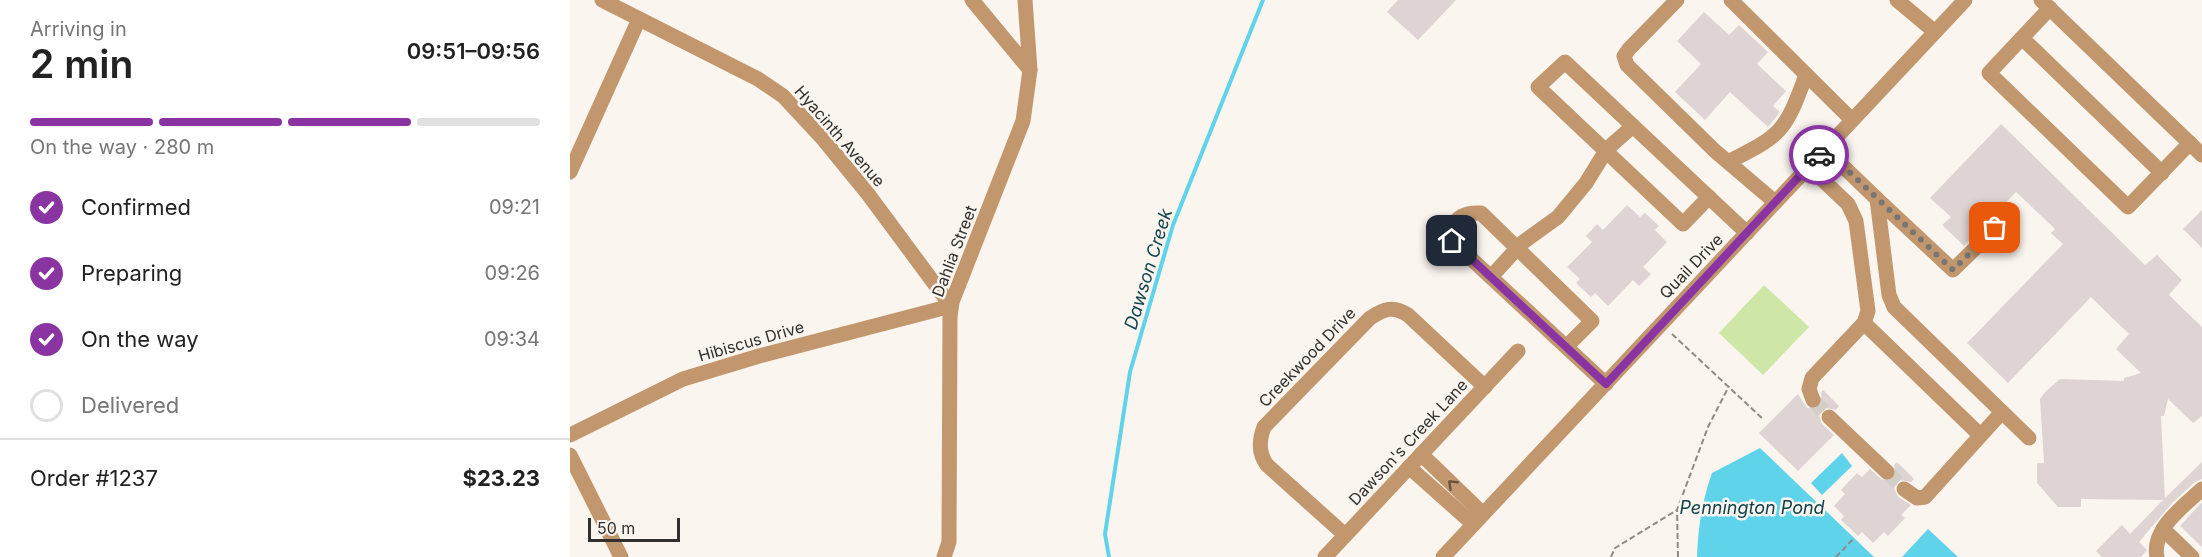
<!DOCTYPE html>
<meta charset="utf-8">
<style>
body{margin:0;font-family:Inter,sans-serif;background:#f2f2f2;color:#222;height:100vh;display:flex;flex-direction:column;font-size:22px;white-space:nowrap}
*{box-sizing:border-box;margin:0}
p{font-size:20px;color:#767676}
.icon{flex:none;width:33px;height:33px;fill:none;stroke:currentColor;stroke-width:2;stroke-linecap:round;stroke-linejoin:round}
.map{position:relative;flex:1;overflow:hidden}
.details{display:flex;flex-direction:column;background:#fff;width:570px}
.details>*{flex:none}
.scale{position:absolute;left:18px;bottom:15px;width:92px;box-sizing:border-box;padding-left:6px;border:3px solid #32302e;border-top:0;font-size:16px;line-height:21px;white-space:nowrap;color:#32302e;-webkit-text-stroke:4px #fbf5ef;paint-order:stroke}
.pin{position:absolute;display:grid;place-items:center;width:51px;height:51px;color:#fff;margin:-26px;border-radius:12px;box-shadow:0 3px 9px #0006}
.courier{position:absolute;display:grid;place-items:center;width:60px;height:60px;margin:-30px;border:4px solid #8a34a2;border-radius:50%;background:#fff;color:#222;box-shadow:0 2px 8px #0007}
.overview em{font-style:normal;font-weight:600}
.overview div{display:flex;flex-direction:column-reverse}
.overview{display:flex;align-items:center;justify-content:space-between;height:102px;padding:0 30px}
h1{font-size:39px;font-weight:600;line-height:45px}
.bar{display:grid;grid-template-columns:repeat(4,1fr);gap:9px 6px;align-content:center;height:72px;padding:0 30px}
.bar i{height:8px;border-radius:4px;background:#e0e0e0}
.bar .on{background:#8a34a2}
.bar p{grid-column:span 4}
.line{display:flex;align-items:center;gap:15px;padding:0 30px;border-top:2px solid #e0e0e0}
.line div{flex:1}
ol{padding:0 30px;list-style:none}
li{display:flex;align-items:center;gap:18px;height:66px}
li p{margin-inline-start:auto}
li .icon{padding:6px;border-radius:50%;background:#8a34a2;color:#fff;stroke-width:4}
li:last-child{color:#767676}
li i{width:33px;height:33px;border:3px solid #e0e0e0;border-radius:50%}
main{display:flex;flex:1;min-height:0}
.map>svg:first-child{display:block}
.green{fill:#cee7a7}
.water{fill:#5fd3ea}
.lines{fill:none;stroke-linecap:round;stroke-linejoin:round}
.stream{stroke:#5fd3ea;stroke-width:4}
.building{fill:#ddd4d3}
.minor-tunnel{stroke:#d3cec8;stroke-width:15;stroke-dasharray:15 8;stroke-linecap:butt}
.path{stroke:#8f8b88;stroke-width:2;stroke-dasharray:6 3;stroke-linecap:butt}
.minor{stroke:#c2976e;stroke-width:15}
.oneway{stroke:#645444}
.done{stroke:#787572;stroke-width:6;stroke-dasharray:0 10.8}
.route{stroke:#8a34a2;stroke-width:8}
.labels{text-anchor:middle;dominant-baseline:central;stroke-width:5;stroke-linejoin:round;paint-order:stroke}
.street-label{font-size:16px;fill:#32302e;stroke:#fbf5ef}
.water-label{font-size:18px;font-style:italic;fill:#0e434d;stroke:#fbf5ef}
</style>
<main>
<section class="details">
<div class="overview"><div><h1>2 min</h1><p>Arriving in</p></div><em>09:51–09:56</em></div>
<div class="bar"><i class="on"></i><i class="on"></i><i class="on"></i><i></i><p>On the way · 280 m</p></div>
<ol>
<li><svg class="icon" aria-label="check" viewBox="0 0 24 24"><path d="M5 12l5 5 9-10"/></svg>Confirmed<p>09:21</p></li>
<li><svg class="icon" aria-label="check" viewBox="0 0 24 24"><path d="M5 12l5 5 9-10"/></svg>Preparing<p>09:26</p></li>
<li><svg class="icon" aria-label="check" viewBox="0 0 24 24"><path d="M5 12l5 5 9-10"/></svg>On the way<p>09:34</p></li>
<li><i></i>Delivered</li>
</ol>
<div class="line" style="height:78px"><div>Order #1237</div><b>$23.23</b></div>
</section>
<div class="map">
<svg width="1632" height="557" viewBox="0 0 1632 557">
<rect width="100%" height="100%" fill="#fbf5ef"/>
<path class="green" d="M 1194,285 L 1239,327 L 1193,375 L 1149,333 Z"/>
<g class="water">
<path d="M 1190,448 L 1304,557 L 1127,557 C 1128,528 1132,501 1142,473 Z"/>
<path d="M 1272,453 L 1282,466 L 1252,495 L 1241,483 Z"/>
<path d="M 1358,529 L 1388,557 L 1332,557 Z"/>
</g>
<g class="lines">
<path class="stream" d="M 539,557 L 535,534 L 560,372 L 603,225 L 693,0"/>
</g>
<g class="building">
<path d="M 828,0 L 886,0 L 848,40 L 817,12 Z"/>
<path d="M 1134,12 L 1159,35 L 1169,25 L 1198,52 L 1187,64 L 1216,91 L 1203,106 L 1210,112 L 1198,127 L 1160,92 L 1135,120 L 1105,92 L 1131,64 L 1107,41 Z"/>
<path d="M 1431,124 L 1575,265 L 1587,255 L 1612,280 L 1599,295 L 1632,327 L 1632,416 L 1623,423 L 1598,399 L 1594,416 L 1591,416 L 1595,498 L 1632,462 L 1632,479 L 1625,482 L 1602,503 L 1569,542 L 1577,550 L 1571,557 L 1532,557 L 1526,551 L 1552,525 L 1560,534 L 1593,500 L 1511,499 L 1511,507 L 1488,507 L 1467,483 L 1467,463 L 1474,463 L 1470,399 L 1476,391 L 1490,379 L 1554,381 L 1554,378 L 1571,373 L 1546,349 L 1559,334 L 1521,297 L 1438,383 L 1397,343 L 1493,244 L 1481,233 L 1485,229 L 1446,192 L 1394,246 L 1372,225 L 1381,217 L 1360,198 Z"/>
<path d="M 1057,205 L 1070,217 L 1075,213 L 1089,226 L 1085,230 L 1097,242 L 1073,267 L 1081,274 L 1069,286 L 1063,280 L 1038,306 L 1025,293 L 1021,297 L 1006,283 L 1010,279 L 997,267 L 1022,242 L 1016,236 L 1027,224 L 1033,230 Z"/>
<path d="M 1632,210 L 1632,248 L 1613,229 Z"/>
<path d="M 1253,390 L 1269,406 L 1266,410 L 1256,408 L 1249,415 L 1252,424 L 1264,435 L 1228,471 L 1189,433 L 1228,394 L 1237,408 L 1247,409 L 1252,402 L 1251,392 Z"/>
<path d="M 1327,462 L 1344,479 L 1341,482 L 1330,480 L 1324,488 L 1328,497 L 1341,505 L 1331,515 L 1335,518 L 1318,536 L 1314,532 L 1303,543 L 1292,532 L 1288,536 L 1271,520 L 1274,516 L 1264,506 L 1275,494 L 1271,490 L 1287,473 L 1292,477 L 1300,469 L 1311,479 L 1319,481 L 1326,475 L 1324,465 Z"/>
<path d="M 1632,502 L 1632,547 L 1610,526 Z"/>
</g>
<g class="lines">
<g class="minor-tunnel">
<path d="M 1243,400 L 1259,417"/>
<path d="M 1317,472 L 1334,489"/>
</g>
<g class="path">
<path d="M 1102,334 L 1194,420"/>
<path d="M 1041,557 L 1045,548 L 1107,510"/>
<path d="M 1108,557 L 1107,510 L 1138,427 L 1159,386"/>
<path d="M 1266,557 L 1284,538"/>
</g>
<g class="minor">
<path d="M 402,0 L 460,70"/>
<path d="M 1107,0 L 1059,49 L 1054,56 L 1057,65 L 1145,151 L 1205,202"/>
<path d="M 1161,0 L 1282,120"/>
<path d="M 1327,0 L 1365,32"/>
<path d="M 1471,0 L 1632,155"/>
<path d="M 1480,8 L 1419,73 L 1558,207 L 1620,143"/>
<path d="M 1452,38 L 1592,173"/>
<path d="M 1063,126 L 995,62 L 968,87 L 1113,224 L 1139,197"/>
<path d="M 1255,149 L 1307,199 L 1319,295 L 1324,307 L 1459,438"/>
<path d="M 1158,162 C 1212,135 1215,132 1236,75"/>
<path d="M 1239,167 L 1278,204 L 1286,221 L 1298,311 L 1294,323 L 1242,378 L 1239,389 L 1243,400"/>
<path d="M 0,172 L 69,19"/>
<path d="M 1307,199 L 1383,270 L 1440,214"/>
<path d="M 921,277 L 952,243 L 988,217 L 1016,183 L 1037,149 L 1063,126 L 1177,233"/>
<path d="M 1294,323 L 1410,435"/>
<path d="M 996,347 L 1022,321 L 911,213 C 895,212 886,217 880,231 L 882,241 L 1036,384"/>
<path d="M 1259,417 L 1317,472"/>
<path d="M 0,435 L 113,379 L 189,356 L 381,306 L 298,194 L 253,139 L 213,96 L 188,79 L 32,0"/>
<path d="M 851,454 L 913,514"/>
<path d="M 0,455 L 51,557"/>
<path d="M 839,467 L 903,524"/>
<path d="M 1334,489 L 1347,498 L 1355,497 L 1432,412"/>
<path d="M 1593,529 L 1622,557"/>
<path d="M 775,535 L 697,465 C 688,453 689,440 694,427 L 800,318 C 814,309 823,305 838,315 L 915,387"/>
<path d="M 374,557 L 379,542 L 380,317 L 382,302 L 453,121 L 460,70 L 455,0"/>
<path d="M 755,557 L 948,351"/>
<path d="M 873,557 L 1395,0"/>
<path d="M 1587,557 C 1581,529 1614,506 1632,489"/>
</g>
</g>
<defs><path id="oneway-chevron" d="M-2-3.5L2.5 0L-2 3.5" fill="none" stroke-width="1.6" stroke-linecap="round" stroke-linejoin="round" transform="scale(1.5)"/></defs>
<use class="oneway" href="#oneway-chevron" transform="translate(882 484) rotate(-136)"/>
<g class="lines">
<path class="done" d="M 1249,155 L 1255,149 L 1383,270 L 1425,228"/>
<path class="route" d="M 882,241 L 1036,384 L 1249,155"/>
</g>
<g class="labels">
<g class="street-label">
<text transform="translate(270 136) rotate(49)">Hyacinth Avenue</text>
<text transform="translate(384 251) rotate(-69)">Dahlia Street</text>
<text transform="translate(1121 266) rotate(-46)">Quail Drive</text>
<text transform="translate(181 341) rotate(-16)">Hibiscus Drive</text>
<text transform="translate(737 357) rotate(-46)">Creekwood Drive</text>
<text transform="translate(838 442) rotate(-47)">Dawson's Creek Lane</text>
</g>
<g class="water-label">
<text transform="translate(578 269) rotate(-73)">Dawson Creek</text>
<text x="1182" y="507">Pennington Pond</text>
</g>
</g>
</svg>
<div class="scale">50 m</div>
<div class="pin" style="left:1425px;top:228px;background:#ea580c"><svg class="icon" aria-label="bag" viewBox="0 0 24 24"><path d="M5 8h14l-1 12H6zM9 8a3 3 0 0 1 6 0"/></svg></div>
<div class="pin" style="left:882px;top:241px;background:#1f2937"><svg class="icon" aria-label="home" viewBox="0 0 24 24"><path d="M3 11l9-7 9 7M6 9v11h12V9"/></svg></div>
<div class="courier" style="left:1249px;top:155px"><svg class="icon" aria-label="car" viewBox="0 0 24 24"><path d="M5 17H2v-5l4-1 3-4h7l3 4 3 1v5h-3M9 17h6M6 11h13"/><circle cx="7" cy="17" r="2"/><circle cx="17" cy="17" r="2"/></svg></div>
</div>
</main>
